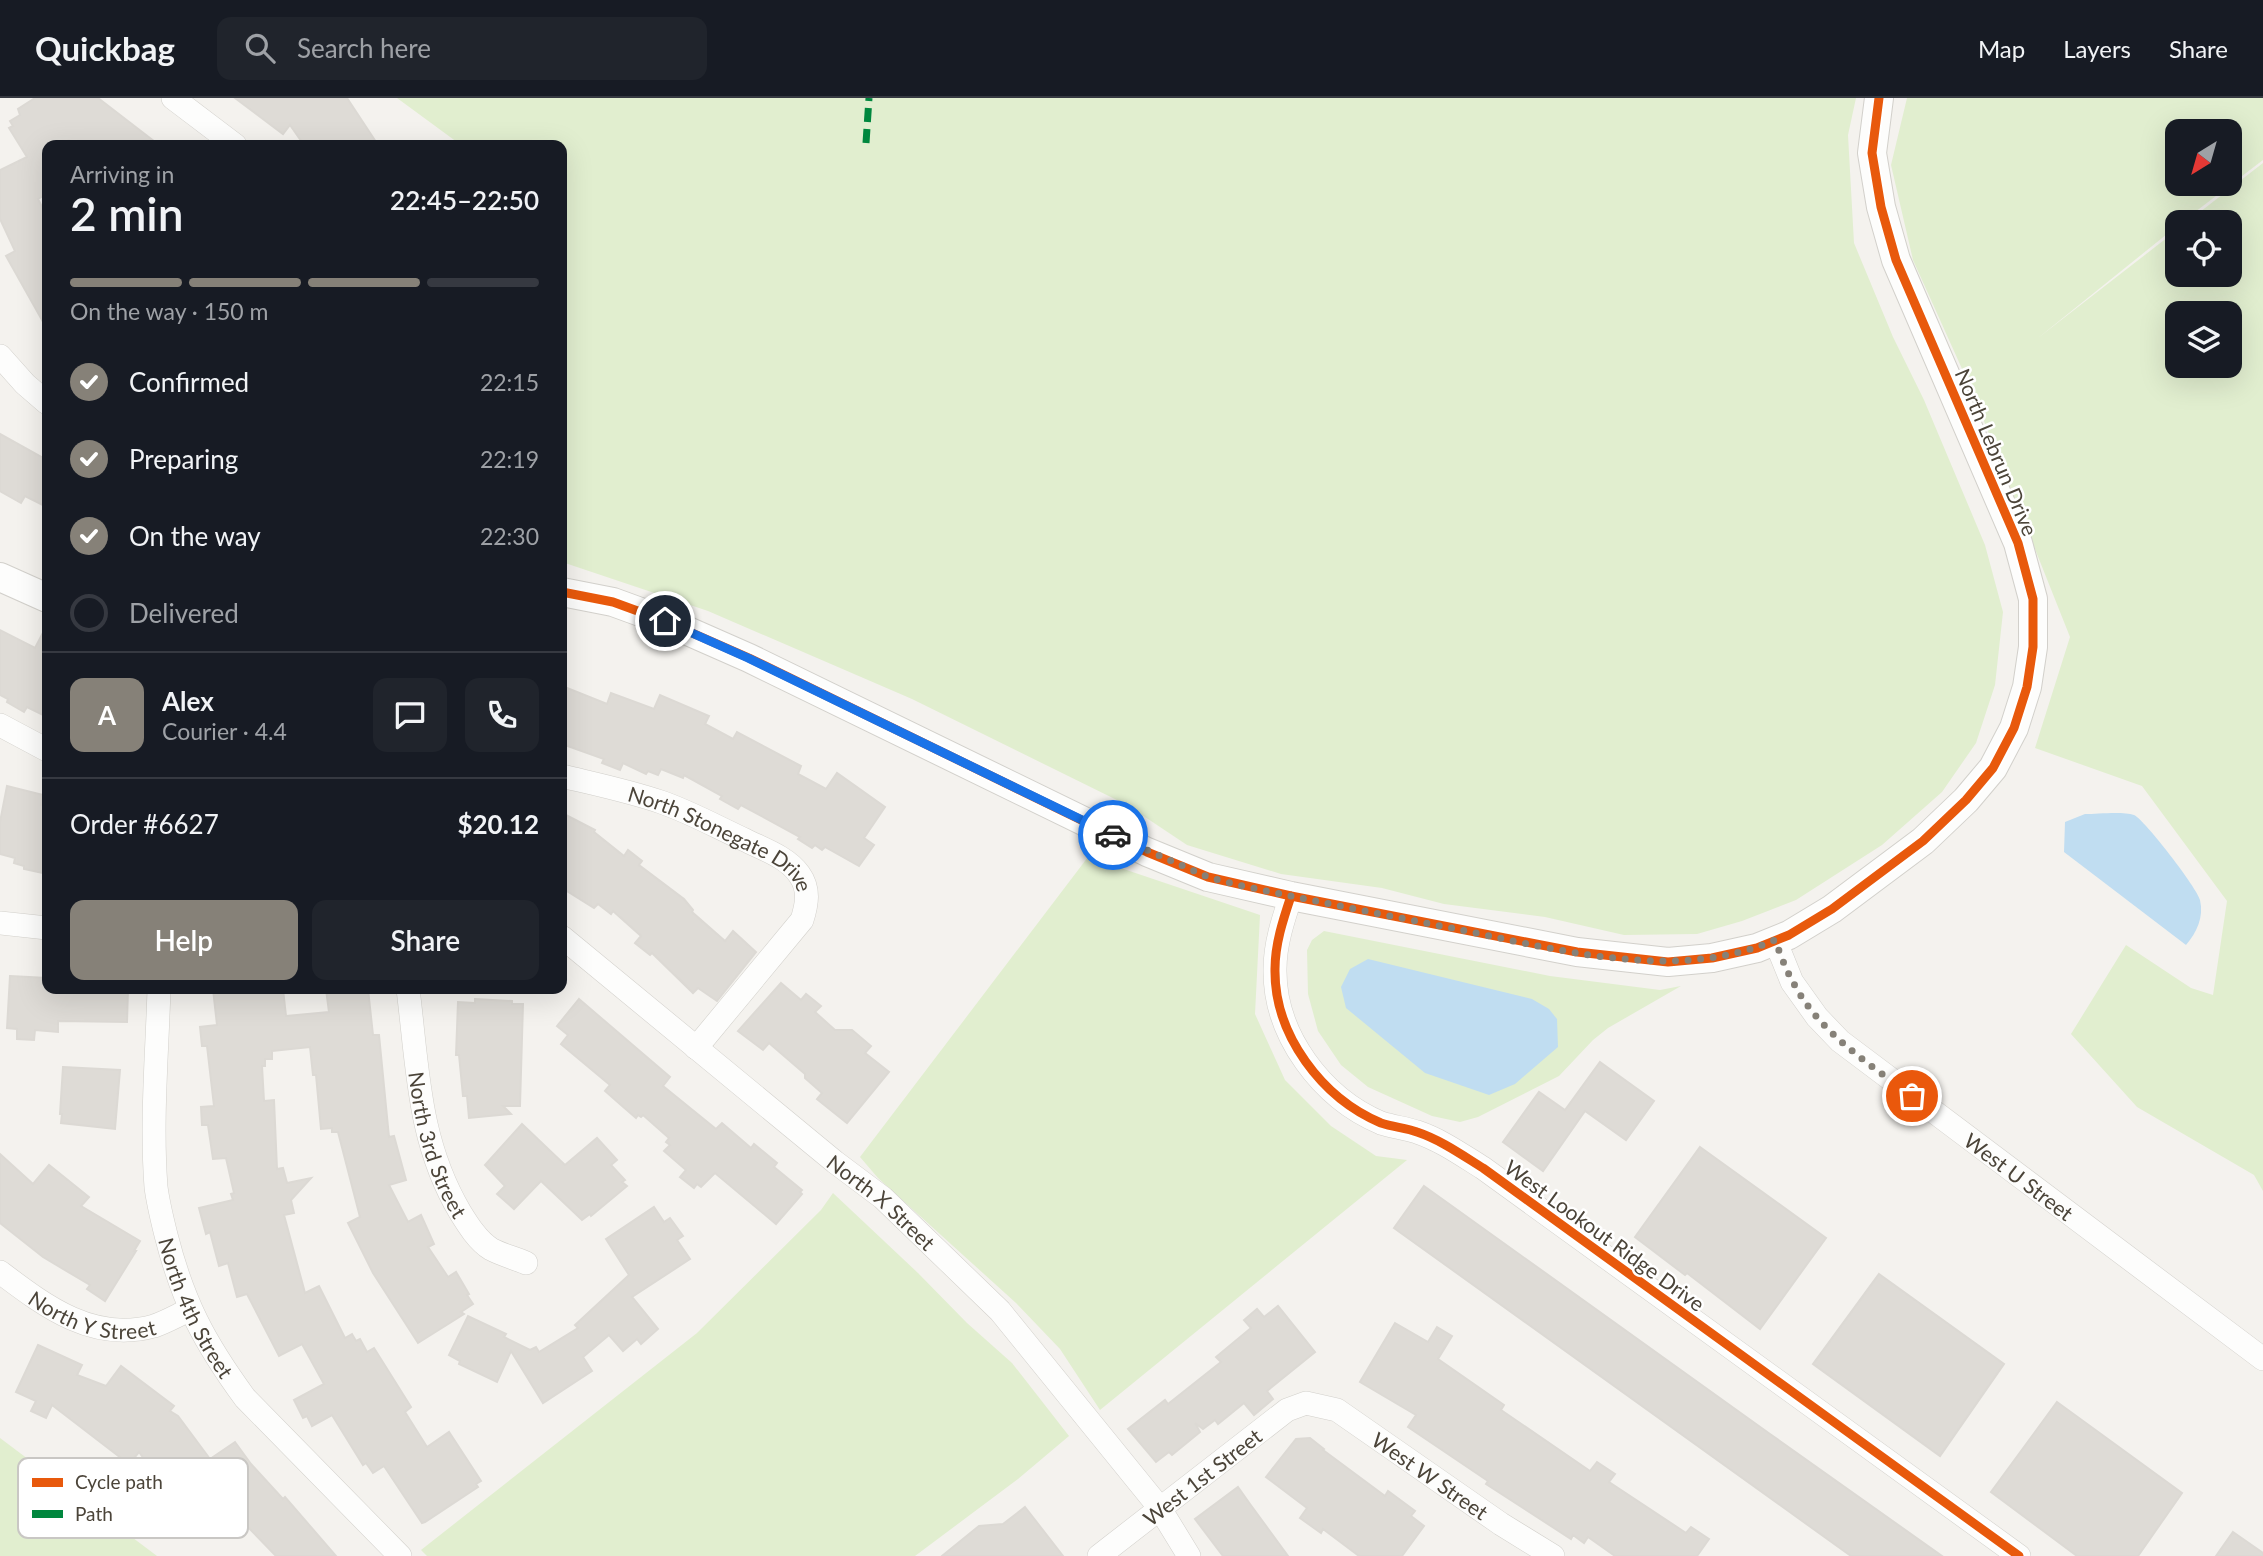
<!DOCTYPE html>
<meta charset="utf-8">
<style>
body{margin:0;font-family:Lato,sans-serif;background:#20242c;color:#f1f3f6;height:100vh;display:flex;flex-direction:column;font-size:26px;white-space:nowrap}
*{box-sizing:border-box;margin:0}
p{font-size:23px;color:#9ea1a6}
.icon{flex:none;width:38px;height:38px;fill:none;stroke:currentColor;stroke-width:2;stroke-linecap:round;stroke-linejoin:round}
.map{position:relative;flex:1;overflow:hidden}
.sheet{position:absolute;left:42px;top:42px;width:525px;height:854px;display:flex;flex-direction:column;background:#171b24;border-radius:14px;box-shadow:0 7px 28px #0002}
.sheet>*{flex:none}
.needle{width:46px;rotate:217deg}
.fabs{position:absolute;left:2165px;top:21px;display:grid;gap:14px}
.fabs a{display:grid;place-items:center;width:77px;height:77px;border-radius:14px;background:#171b24;box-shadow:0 7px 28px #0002;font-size:35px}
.pin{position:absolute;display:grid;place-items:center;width:60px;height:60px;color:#fff;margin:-30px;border:4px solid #fff;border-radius:50%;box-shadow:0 2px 7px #0007}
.courier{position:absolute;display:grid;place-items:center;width:70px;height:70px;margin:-35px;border:5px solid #1a73e8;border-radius:50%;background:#fff;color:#222;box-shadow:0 2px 9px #0007}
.overview em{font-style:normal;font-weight:600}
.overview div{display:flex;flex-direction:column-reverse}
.overview{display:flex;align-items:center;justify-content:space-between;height:119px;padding:0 28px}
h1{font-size:46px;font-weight:600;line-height:52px}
.bar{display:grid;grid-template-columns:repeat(4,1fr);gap:10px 7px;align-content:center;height:84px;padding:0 28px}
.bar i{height:9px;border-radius:5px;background:#363941}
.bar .on{background:#868178}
.bar p{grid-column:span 4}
.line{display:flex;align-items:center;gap:18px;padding:0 28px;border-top:2px solid #363941}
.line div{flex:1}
.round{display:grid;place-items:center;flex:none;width:74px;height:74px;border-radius:14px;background:#20242c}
ol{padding:0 28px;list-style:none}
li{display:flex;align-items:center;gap:21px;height:77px}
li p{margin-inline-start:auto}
li .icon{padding:7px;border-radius:50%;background:#868178;color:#fff;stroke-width:4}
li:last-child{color:#9ea1a6}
li i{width:38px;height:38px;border:4px solid #363941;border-radius:50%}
.button{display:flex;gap:14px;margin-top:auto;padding:14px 28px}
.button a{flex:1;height:80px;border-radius:14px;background:#868178;color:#fff;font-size:28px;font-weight:600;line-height:80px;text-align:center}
.button a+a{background:#20242c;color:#f1f3f6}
header{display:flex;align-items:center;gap:42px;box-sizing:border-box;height:98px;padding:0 35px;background:#171b24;border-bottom:2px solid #363941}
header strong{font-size:33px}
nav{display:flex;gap:38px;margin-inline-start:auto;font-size:24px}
.search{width:490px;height:63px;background:#20242c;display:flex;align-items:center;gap:18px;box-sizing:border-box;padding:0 24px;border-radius:14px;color:#9ea1a6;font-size:26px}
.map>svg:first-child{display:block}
.green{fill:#e1eecf;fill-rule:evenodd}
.water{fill:#c0ddf1}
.building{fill:#dedbd6;stroke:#dcd9d4;stroke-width:2}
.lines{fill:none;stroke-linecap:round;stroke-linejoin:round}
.minor-casing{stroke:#d2d0cb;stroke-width:24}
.tertiary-casing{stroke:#d2d0cb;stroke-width:30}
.minor{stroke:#fdfdfc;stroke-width:23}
.tertiary{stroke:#fdfdfc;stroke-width:28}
.quiet{stroke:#00873e;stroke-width:7;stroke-dasharray:14 7;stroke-linecap:butt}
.cycleway-casing{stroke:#fff;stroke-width:13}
.cycleway{stroke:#e8590c;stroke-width:9}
.done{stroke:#868178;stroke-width:7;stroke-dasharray:0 12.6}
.route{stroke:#1a73e8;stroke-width:9}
.labels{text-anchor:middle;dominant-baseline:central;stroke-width:5;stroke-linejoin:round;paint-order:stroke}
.street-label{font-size:21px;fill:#4b4439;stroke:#fff}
.key{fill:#fff;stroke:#c9c7c4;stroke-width:2}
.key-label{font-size:19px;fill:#4b4439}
</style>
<header>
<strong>Quickbag</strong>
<div class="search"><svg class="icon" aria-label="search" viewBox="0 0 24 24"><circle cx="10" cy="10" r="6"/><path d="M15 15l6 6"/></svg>Search here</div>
<nav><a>Map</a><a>Layers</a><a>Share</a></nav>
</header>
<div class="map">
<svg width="2263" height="1458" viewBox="0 0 2263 1458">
<rect width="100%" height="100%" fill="#f4f2ee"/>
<g class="green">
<path d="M 397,0 L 1856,0 L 1848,37 L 1854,145 L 1893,239 L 1924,302 L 1985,447 L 2003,514 L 1995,587 L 1976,645 L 1942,694 L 1882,747 L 1796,802 L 1742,823 L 1697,836 L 1624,837 L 1545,819 L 1444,806 L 1382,790 L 1281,776 L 1187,747 L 1127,707 L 912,601 L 708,513 L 562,464 L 562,47 L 461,47 Z"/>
<path d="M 1907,0 L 2263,0 L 2263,62 L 2182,124 L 2177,124 L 2177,128 L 2038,240 L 2177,132 L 2177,177 L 2230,177 L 2230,124 L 2187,124 L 2263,65 L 2263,1093 L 2254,1077 L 2137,1009 L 2071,936 L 2126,847 L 2191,890 L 2213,897 L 2227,803 L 2142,688 L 2035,650 L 2070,539 L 1972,293 L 1913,162 L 1891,67 ZM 2177,33 L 2230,33 L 2230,86 L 2177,86 ZM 2177,215 L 2230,215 L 2230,268 L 2177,268 Z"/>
<path d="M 1088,759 L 1260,817 L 1255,916 L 1285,982 L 1331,1028 L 1376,1058 L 1407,1062 L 1100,1312 L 1060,1251 L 1016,1205 L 878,1080 L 860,1059 Z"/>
<path d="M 1324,833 L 1550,878 L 1660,892 L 1681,888 L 1608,930 L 1593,942 L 1559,978 L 1478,1019 L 1460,1024 L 1432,1018 L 1368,989 L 1341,967 L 1318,933 L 1308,896 L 1307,852 L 1312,842 Z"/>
<path d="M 833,1095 L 918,1175 L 967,1225 L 1012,1265 L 1069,1338 L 1018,1381 L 915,1458 L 427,1458 L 421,1452 L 697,1235 L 821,1112 Z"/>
<path d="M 0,1340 L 157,1458 L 0,1458 Z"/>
</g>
<g class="water">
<path d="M 2085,716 C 2097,716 2123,713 2134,717 C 2144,721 2198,791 2200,802 C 2204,819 2197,834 2186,847 L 2064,754 L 2065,724 Z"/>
<path d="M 1368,861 L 1532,901 L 1549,911 L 1557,921 L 1558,949 L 1515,986 L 1489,997 L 1425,975 L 1346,910 L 1341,889 L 1350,871 Z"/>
</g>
<g class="building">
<path d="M 35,0 L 98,0 L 159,47 L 76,47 L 69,42 L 60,47 L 47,47 L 47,96 L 38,101 L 47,119 L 47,231 L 6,158 L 15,153 L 0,121 L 0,72 L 27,59 L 9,30 L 13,28 L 10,23 L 20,17 L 18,11 Z"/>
<path d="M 235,0 L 347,0 L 378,47 L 304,47 L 290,27 L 283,36 Z"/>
<path d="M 0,336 L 47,362 L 47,397 L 43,407 L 25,398 L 21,405 L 0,393 Z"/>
<path d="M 47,527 L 47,619 L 27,609 L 24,614 L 7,604 L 8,601 L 0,597 L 0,532 L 35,550 Z"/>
<path d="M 562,588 L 607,606 L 611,595 L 654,611 L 660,597 L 709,618 L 705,626 L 733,641 L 737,634 L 801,668 L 798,676 L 826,691 L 837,675 L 885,709 L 864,740 L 874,747 L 859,768 L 825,749 L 822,752 L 815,747 L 812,750 L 798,741 L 800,739 L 741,707 L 738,711 L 720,701 L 722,698 L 684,677 L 683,680 L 661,671 L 658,677 L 648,673 L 646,676 L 623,665 L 620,672 L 602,665 L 604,661 L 562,646 Z"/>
<path d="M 7,688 L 43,697 L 41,707 L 47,708 L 47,756 L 43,775 L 24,771 L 24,768 L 14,765 L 15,760 L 0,756 L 0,724 Z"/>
<path d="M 562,715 L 595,732 L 594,734 L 624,758 L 628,752 L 642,763 L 639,767 L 684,801 L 693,812 L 692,814 L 725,843 L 733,833 L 756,854 L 717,903 L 698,890 L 693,895 L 652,855 L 650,857 L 635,845 L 641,838 L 613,813 L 611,816 L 598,806 L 594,810 L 562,790 Z"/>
<path d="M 10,878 L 47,880 L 47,891 L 128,891 L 127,924 L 58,923 L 58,934 L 35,932 L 34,942 L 17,941 L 17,931 L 7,930 Z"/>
<path d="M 781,885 L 801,902 L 806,896 L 821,908 L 815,914 L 835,932 L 852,932 L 871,948 L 865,955 L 889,974 L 847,1025 L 817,1001 L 822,995 L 805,980 L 805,976 L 769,945 L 763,952 L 738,933 Z"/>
<path d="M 213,891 L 283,891 L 286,918 L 329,914 L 326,891 L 368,891 L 373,937 L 379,937 L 389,1039 L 394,1038 L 406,1082 L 389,1087 L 408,1124 L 421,1117 L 434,1146 L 428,1149 L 448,1179 L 456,1174 L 469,1196 L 467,1197 L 473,1206 L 461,1214 L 464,1216 L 418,1245 L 373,1175 L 348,1125 L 360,1119 L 338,1034 L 332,1034 L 332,1030 L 321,1031 L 316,977 L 313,977 L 310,949 L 272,953 L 272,961 L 265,961 L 265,968 L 262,968 L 264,1003 L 274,1002 L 277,1071 L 283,1070 L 287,1085 L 311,1080 L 291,1102 L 294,1115 L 284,1117 L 305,1195 L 319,1188 L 345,1240 L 352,1236 L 356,1243 L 360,1241 L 367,1254 L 374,1250 L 411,1309 L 405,1314 L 427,1349 L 449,1334 L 481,1383 L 476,1386 L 478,1389 L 425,1424 L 422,1425 L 384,1368 L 373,1375 L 366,1365 L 363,1367 L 332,1317 L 312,1328 L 307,1318 L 303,1320 L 294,1302 L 324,1286 L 302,1246 L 279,1258 L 247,1196 L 237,1199 L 228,1165 L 219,1168 L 210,1134 L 206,1136 L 199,1110 L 233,1102 L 231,1096 L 234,1095 L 226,1060 L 213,1061 L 208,1027 L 202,1027 L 201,1009 L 214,1008 L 207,948 L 202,948 L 200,929 L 217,927 Z"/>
<path d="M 475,901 L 512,903 L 512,906 L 523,906 L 520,1008 L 503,1008 L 511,1016 L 469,1020 L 467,998 L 463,998 L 459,957 L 456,957 L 458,904 L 475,905 Z"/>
<path d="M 579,901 L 670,979 L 663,988 L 716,1031 L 722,1025 L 751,1050 L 754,1046 L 777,1065 L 774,1069 L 802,1092 L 800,1094 L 802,1096 L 776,1126 L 715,1075 L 701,1089 L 697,1086 L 694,1090 L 680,1079 L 686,1072 L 664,1053 L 670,1047 L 666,1044 L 669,1040 L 643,1017 L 641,1019 L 638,1017 L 636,1020 L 621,1007 L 605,993 L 610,987 L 561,946 L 568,937 L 557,928 Z"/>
<path d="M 1600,964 L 1654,1003 L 1626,1042 L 1585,1013 L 1543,1073 L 1503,1044 L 1539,994 L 1565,1012 Z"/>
<path d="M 63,969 L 120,972 L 115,1031 L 61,1025 L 62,1016 L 60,1016 Z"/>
<path d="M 522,1026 L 565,1067 L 597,1040 L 617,1062 L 611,1067 L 625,1082 L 622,1084 L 627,1088 L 591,1118 L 590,1116 L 582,1122 L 541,1083 L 514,1111 L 497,1096 L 505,1088 L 485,1067 Z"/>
<path d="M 1700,1049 L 1826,1140 L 1760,1231 L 1687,1175 L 1685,1177 L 1635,1139 Z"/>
<path d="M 0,1056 L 33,1086 L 49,1067 L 89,1099 L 81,1108 L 140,1143 L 134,1153 L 136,1153 L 105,1203 L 87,1191 L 90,1187 L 43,1159 L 0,1125 Z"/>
<path d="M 1424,1088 L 1770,1336 L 1942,1458 L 1851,1458 L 1394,1130 Z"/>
<path d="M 654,1109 L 664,1124 L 670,1120 L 683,1138 L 677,1142 L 690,1161 L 632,1199 L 658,1231 L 641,1246 L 637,1241 L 623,1253 L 609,1237 L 583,1259 L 592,1273 L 543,1305 L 511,1253 L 497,1284 L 459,1266 L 460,1263 L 449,1257 L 468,1218 L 506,1236 L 504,1239 L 530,1252 L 536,1249 L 539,1254 L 578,1230 L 575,1227 L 629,1177 L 606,1141 Z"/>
<path d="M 1879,1176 L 2004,1266 L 1940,1358 L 1813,1266 Z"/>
<path d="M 1278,1208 L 1315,1254 L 1267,1293 L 1273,1301 L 1254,1317 L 1244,1305 L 1218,1326 L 1215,1322 L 1203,1331 L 1195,1325 L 1200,1334 L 1172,1357 L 1169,1354 L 1156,1364 L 1128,1331 L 1165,1302 L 1168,1306 L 1221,1264 L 1216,1259 L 1251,1230 L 1244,1222 L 1257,1211 L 1264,1219 Z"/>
<path d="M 1395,1225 L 1428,1244 L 1437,1229 L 1452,1238 L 1438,1261 L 1504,1307 L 1501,1312 L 1590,1373 L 1597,1364 L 1615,1376 L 1609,1384 L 1686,1435 L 1691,1429 L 1709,1441 L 1697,1458 L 1615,1458 L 1588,1439 L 1584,1445 L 1573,1437 L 1571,1441 L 1486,1386 L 1488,1383 L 1408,1329 L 1416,1317 L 1360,1284 Z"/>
<path d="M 38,1247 L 82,1267 L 77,1277 L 106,1288 L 121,1268 L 174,1308 L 170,1313 L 178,1318 L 210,1361 L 235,1344 L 251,1366 L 283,1401 L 285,1399 L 336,1458 L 276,1458 L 245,1426 L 239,1432 L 207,1396 L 186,1411 L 160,1376 L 157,1379 L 139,1354 L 129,1366 L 52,1307 L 46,1320 L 31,1313 L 36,1303 L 16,1294 Z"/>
<path d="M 2057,1304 L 2182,1395 L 2138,1458 L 2077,1458 L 1991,1394 Z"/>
<path d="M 1310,1340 L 1324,1351 L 1323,1352 L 1385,1398 L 1388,1393 L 1415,1413 L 1411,1418 L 1424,1428 L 1402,1458 L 1359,1458 L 1323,1431 L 1321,1435 L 1300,1420 L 1307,1410 L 1266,1379 L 1296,1341 Z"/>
<path d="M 1238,1389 L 1250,1406 L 1288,1458 L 1223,1458 L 1195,1421 Z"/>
<path d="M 1025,1409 L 1063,1458 L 942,1458 L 979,1428 L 1003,1426 Z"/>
<path d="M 2233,1434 L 2263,1455 L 2263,1458 L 2216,1458 Z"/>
</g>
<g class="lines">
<g class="minor-casing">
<g id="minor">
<path d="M 173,0 L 235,47"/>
<path d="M 0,258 L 25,286 L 47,305"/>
<path d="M 0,627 L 47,652"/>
<path id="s1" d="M 562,678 C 595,686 629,693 661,704 C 690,714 717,729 745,742 C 763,751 787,759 799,776 C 810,791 807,806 802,822 L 696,950"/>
<path d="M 1291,798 C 1283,822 1275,846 1275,871 C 1274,937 1322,1000 1381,1025 C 1393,1029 1406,1030 1417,1034 C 1441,1042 1462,1057 1483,1070 L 2019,1458"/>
<path d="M 0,825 L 47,830"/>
<path id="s2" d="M 562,839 L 835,1064 L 883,1100 L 1000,1213 L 1159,1409 L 1189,1458"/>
<path id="s3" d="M 1775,842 L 1792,884 L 1817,919 L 1840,943 L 2263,1261"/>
<path id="s4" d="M 159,891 C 157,957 151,1024 156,1089 C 158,1105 162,1121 166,1137 C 183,1204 204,1244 245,1300 L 400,1458"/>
<path id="s5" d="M 408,891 C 418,971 418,1043 460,1114 C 468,1127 478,1143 491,1151 C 502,1157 515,1160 526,1165"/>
<path id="s6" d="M 0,1174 C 45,1208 93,1245 154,1228 C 166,1224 178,1217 189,1212"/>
<path id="s7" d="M 1099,1458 L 1287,1312 L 1306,1305 L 1337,1312 L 1501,1426 L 1553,1458"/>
</g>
</g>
<g class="tertiary-casing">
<g id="tertiary">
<path d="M 0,479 L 47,500"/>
<path d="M 562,494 L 613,504 L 665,523 L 749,560 L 1147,754 L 1208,779 L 1291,798 L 1577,854 L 1668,864 L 1712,860 L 1757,850 L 1789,837 L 1832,811 L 1923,743 L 1966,702 L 1993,670 L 2014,630 L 2027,589 L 2033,549 L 2033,501 L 2018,445 L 1896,162 L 1881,109 L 1872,55 L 1879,0"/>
</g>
</g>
<use href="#minor" class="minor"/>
<use href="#tertiary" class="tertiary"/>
<path class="quiet" d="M 866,45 L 869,0"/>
<g class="cycleway-casing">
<g id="cycleway">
<path d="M 562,494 L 613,504 L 665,523 L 749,560 L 1147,754 L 1208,779 L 1291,798 L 1577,854 L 1668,864 L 1712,860 L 1757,850 L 1789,837 L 1832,811 L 1923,743 L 1966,702 L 1993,670 L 2014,630 L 2027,589 L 2033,549 L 2033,501 L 2018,445 L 1896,162 L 1881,109 L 1872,55 L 1879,0"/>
<path d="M 1291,798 C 1283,822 1275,846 1275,871 C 1274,937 1322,1000 1381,1025 C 1393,1029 1406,1030 1417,1034 C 1441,1042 1462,1057 1483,1070 L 2019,1458"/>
</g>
</g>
<use href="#cycleway" class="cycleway"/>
</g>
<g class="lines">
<path class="done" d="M 1113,737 L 1208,779 L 1238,787 C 1309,802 1380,816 1451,830 C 1553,850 1675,886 1775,842 C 1780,855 1785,870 1792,882 C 1817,933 1868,965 1912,998"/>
<path class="route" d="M 665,523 L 748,560 L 1113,737"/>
</g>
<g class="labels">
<g class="street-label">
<text transform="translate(1997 354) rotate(67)">North Lebrun Drive</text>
<text stroke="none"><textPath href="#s1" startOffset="173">North Stonegate Drive</textPath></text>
<text stroke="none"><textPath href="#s5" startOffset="159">North 3rd Street</textPath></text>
<text stroke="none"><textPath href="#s3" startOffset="346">West U Street</textPath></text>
<text stroke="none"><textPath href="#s2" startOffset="415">North X Street</textPath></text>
<text transform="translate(1605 1137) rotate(36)">West Lookout Ridge Drive</text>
<text stroke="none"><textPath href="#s6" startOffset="105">North Y Street</textPath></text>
<text stroke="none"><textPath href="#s4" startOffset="326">North 4th Street</textPath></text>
<text stroke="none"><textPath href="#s7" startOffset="130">West 1st Street</textPath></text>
<text stroke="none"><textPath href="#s7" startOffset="404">West W Street</textPath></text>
</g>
</g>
<rect x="18" y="1360" width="230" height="80" rx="10" class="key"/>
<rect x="32" y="1380" width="31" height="9" fill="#e8590c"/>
<rect x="32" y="1412" width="31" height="8" fill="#00873e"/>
<g class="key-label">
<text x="75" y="1391">Cycle path</text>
<text x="75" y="1423">Path</text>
</g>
</svg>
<div class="fabs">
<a><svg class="needle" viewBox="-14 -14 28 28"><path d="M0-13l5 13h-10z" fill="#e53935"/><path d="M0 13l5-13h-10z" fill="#9ea1a6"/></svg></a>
<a><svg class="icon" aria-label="locate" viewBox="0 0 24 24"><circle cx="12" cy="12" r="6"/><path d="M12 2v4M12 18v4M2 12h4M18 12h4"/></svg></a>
<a><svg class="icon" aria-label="layers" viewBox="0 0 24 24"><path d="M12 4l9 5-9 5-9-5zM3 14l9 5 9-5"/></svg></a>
</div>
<div class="pin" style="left:1912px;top:998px;background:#ea580c"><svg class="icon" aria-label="bag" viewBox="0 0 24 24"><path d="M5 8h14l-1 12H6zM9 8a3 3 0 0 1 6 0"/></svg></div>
<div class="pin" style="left:665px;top:523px;background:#1f2937"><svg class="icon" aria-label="home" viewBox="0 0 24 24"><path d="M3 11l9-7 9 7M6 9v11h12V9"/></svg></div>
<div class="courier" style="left:1113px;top:737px"><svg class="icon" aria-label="car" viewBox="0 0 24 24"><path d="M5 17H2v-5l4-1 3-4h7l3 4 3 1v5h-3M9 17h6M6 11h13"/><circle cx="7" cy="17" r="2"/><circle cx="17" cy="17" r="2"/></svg></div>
<section class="sheet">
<div class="overview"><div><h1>2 min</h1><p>Arriving in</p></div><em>22:45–22:50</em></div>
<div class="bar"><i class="on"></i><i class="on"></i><i class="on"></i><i></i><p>On the way · 150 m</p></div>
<ol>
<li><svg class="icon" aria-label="check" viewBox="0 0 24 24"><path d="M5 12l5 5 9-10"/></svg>Confirmed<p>22:15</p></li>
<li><svg class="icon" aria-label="check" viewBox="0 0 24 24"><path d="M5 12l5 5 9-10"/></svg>Preparing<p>22:19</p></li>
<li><svg class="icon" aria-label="check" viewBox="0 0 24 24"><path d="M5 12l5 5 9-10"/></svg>On the way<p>22:30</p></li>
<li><i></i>Delivered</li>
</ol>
<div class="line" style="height:126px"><b class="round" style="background:#868178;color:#fff">A</b><div><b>Alex</b><p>Courier · 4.4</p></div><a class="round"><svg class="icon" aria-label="chat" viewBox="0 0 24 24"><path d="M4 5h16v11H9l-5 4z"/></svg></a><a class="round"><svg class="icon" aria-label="phone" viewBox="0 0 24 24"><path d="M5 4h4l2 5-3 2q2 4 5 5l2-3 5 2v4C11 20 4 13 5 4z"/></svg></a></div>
<div class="line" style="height:91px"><div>Order #6627</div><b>$20.12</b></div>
<div class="button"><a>Help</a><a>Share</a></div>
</section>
</div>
